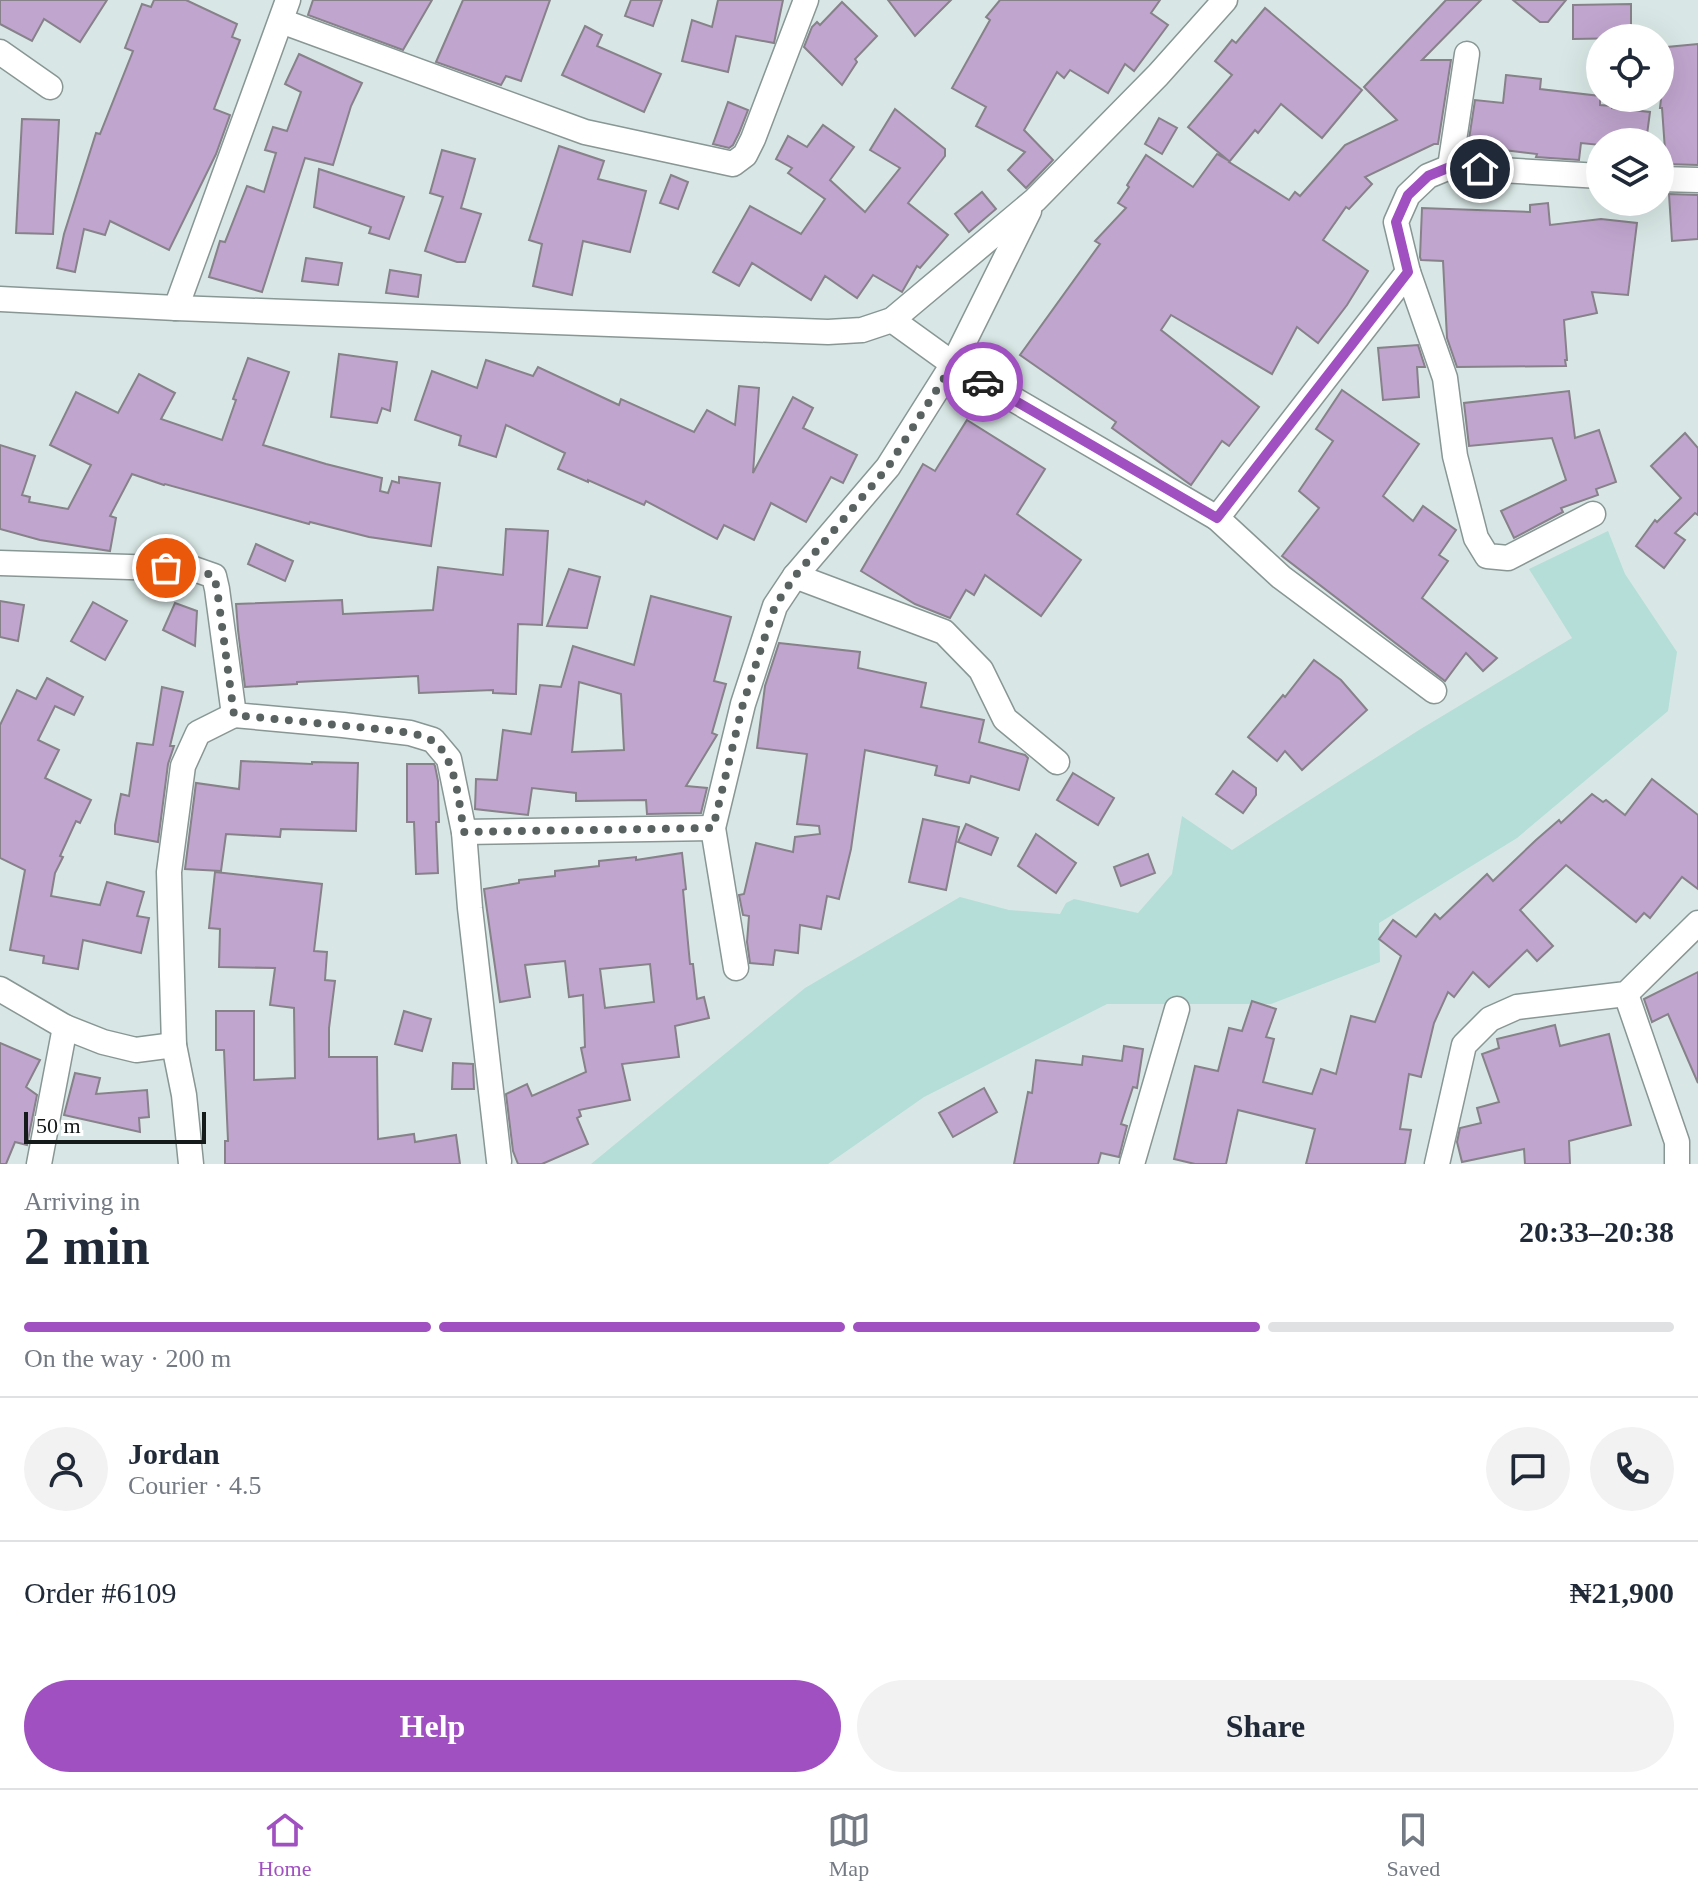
<!DOCTYPE html>
<meta charset="utf-8">
<style>
body{margin:0;font-family:"Times New Roman",serif;background:#f2f2f3;color:#1f2937;height:100vh;display:flex;flex-direction:column;font-size:30px;white-space:nowrap}
*{box-sizing:border-box;margin:0}
p{font-size:26px;color:#747a83}
.icon{flex:none;width:44px;height:44px;fill:none;stroke:currentColor;stroke-width:2;stroke-linecap:round;stroke-linejoin:round}
.map{position:relative;height:1164px;overflow:hidden}
.drawer{display:flex;flex-direction:column;background:#fff;flex:1}
.drawer>*{flex:none}
.tools{position:absolute;left:1586px;top:24px;display:grid;gap:16px}
.tools a{display:grid;place-items:center;width:88px;height:88px;border-radius:50%;background:#fff;box-shadow:0 8px 32px #0002;font-size:40px}
.scale{position:absolute;left:24px;bottom:20px;width:182px;box-sizing:border-box;padding-left:8px;border:4px solid #151a1a;border-top:0;font-size:22px;line-height:28px;white-space:nowrap;color:#151a1a;-webkit-text-stroke:6px #fff;paint-order:stroke}
.pin{position:absolute;display:grid;place-items:center;width:68px;height:68px;color:#fff;margin:-34px;border:4px solid #fff;border-radius:50%;box-shadow:0 2px 8px #0007}
.courier{position:absolute;display:grid;place-items:center;width:80px;height:80px;margin:-40px;border:6px solid #a050c1;border-radius:50%;background:#fff;color:#222;box-shadow:0 2px 10px #0007}
.overview em{font-style:normal;font-weight:700}
.overview div{display:flex;flex-direction:column-reverse}
.overview{display:flex;align-items:center;justify-content:space-between;height:136px;padding:0 24px}
h1{font-size:52px;font-weight:700;line-height:60px}
.bar{display:grid;grid-template-columns:repeat(4,1fr);gap:12px 8px;align-content:center;height:96px;padding:0 24px}
.bar i{height:10px;border-radius:6px;background:#e0e1e3}
.bar .on{background:#a050c1}
.bar p{grid-column:span 4}
.line{display:flex;align-items:center;gap:20px;padding:0 24px;border-top:2px solid #e0e1e3}
.line div{flex:1}
.round{display:grid;place-items:center;flex:none;width:84px;height:84px;border-radius:42px;background:#f2f2f3}
.primary-button{display:flex;gap:16px;margin-top:auto;padding:16px 24px}
.primary-button a{flex:1;height:92px;border-radius:48px;background:#a050c1;color:#fff;font-size:32px;font-weight:700;line-height:92px;text-align:center}
.primary-button a+a{background:#f2f2f3;color:#1f2937}
.tabs{display:flex;justify-content:space-around;align-items:center;height:112px;border-top:2px solid #e0e1e3;background:#fff;font-size:22px;color:#747a83}
.tabs a{display:grid;justify-items:center;gap:4px}
.tabs .on{color:#a050c1}
.map>svg:first-child{display:block}
.green{fill:#b4ded7}
.building{fill:#c0a5ce;stroke:#87818a;stroke-width:2;fill-rule:evenodd}
.lines{fill:none;stroke-linecap:round;stroke-linejoin:round}
.minor-casing{stroke:#889694;stroke-width:27}
.minor{stroke:#fff;stroke-width:24}
.done{stroke:#596261;stroke-width:8;stroke-dasharray:0 14.4}
.route{stroke:#a050c1;stroke-width:10}
</style>
<div class="map">
<svg width="1698" height="1164" viewBox="0 0 1698 1164">
<rect width="100%" height="100%" fill="#d8e7e5"/>
<path class="green" d="M 1608,531 L 1625,574 L 1677,652 L 1668,711 L 1517,838 L 1379,923 L 1380,962 L 1271,1004 L 1107,1004 L 924,1097 L 828,1164 L 591,1164 L 805,988 L 960,897 L 1009,910 L 1060,914 L 1066,903 L 1074,899 L 1138,913 L 1172,874 L 1182,816 L 1232,850 L 1419,730 L 1572,638 L 1529,569 Z"/>
<g class="building">
<path d="M 0,0 L 107,0 L 80,42 L 44,19 L 32,41 L 0,24 Z"/>
<path d="M 154,0 L 186,0 L 237,24 L 232,37 L 240,40 L 214,109 L 230,115 L 216,154 L 169,250 L 110,221 L 105,235 L 84,229 L 75,272 L 57,268 L 64,234 L 96,133 L 100,134 L 133,51 L 125,48 L 142,4 L 151,7 Z"/>
<path d="M 313,0 L 432,0 L 403,50 L 308,15 Z"/>
<path d="M 463,0 L 550,0 L 521,81 L 506,76 L 501,85 L 436,62 Z"/>
<path d="M 631,0 L 662,0 L 653,26 L 625,16 Z"/>
<path d="M 718,0 L 783,0 L 774,43 L 736,36 L 728,72 L 682,61 L 692,20 L 712,27 Z"/>
<path d="M 888,0 L 951,0 L 915,36 Z"/>
<path d="M 1000,0 L 1160,0 L 1151,13 L 1168,25 L 1134,71 L 1125,64 L 1108,93 L 1070,70 L 1064,78 L 1057,72 L 1024,130 L 1053,160 L 1026,188 L 1008,170 L 1025,152 L 976,126 L 986,107 L 952,88 L 990,20 L 986,17 Z"/>
<path d="M 1446,0 L 1481,0 L 1422,60 L 1451,60 L 1438,144 L 1434,144 L 1365,177 L 1372,184 L 1349,209 L 1346,207 L 1323,240 L 1368,271 L 1347,305 L 1318,343 L 1297,327 L 1272,374 L 1171,315 L 1161,330 L 1259,407 L 1229,446 L 1222,441 L 1191,485 L 1112,428 L 1116,422 L 1020,355 L 1100,244 L 1095,241 L 1126,208 L 1118,203 L 1129,187 L 1127,185 L 1146,155 L 1193,187 L 1217,154 L 1229,161 L 1188,127 L 1232,75 L 1215,61 L 1232,40 L 1236,43 L 1265,8 L 1362,90 L 1322,138 L 1281,104 L 1258,133 L 1255,130 L 1229,162 L 1289,200 L 1295,192 L 1300,196 L 1345,145 L 1397,120 L 1364,87 Z"/>
<path d="M 1513,0 L 1566,0 L 1548,22 L 1540,22 Z"/>
<path d="M 842,2 L 877,36 L 855,59 L 857,62 L 842,85 L 804,47 L 812,27 L 817,22 L 820,25 Z"/>
<path d="M 1631,4 L 1631,38 L 1573,39 L 1573,5 Z"/>
<path d="M 585,26 L 602,35 L 597,46 L 661,74 L 644,112 L 562,75 Z"/>
<path d="M 1698,44 L 1698,165 L 1666,164 L 1662,108 L 1660,108 L 1667,47 Z"/>
<path d="M 299,54 L 362,83 L 351,106 L 333,165 L 305,158 L 262,292 L 209,277 L 220,241 L 225,242 L 247,186 L 264,192 L 276,153 L 265,150 L 273,127 L 287,131 L 301,92 L 285,84 Z"/>
<path d="M 1506,75 L 1541,79 L 1540,89 L 1600,96 L 1600,105 L 1612,106 L 1612,108 L 1650,112 L 1646,142 L 1600,142 L 1600,145 L 1581,143 L 1579,160 L 1536,157 L 1537,154 L 1495,149 L 1495,154 L 1467,152 L 1475,100 L 1503,103 Z"/>
<path d="M 728,102 L 748,110 L 739,133 L 733,145 L 729,148 L 713,144 Z"/>
<path d="M 895,109 L 945,149 L 945,156 L 908,203 L 948,235 L 920,268 L 917,266 L 902,292 L 873,275 L 857,298 L 825,276 L 811,300 L 752,263 L 739,286 L 713,272 L 750,206 L 801,234 L 825,199 L 788,173 L 792,168 L 776,159 L 788,136 L 807,147 L 823,125 L 854,147 L 830,180 L 865,212 L 900,168 L 870,150 Z"/>
<path d="M 1159,118 L 1177,128 L 1162,154 L 1145,144 Z"/>
<path d="M 22,119 L 59,120 L 53,234 L 16,233 Z"/>
<path d="M 559,146 L 604,161 L 598,179 L 646,191 L 630,252 L 583,241 L 572,295 L 533,286 L 542,244 L 529,240 Z"/>
<path d="M 442,150 L 475,159 L 461,208 L 481,214 L 465,262 L 457,262 L 425,251 L 443,197 L 430,193 Z"/>
<path d="M 319,169 L 404,197 L 389,239 L 369,233 L 371,227 L 314,207 Z"/>
<path d="M 671,175 L 688,182 L 678,209 L 660,203 Z"/>
<path d="M 982,192 L 996,209 L 969,232 L 955,214 Z"/>
<path d="M 1669,194 L 1698,195 L 1698,239 L 1672,241 Z"/>
<path d="M 1548,203 L 1550,225 L 1601,219 L 1637,223 L 1628,295 L 1592,292 L 1597,313 L 1564,320 L 1567,360 L 1565,360 L 1566,366 L 1457,367 L 1447,338 L 1443,261 L 1421,260 L 1420,257 L 1422,208 L 1530,212 L 1530,205 Z"/>
<path d="M 306,258 L 342,263 L 338,285 L 302,281 Z"/>
<path d="M 390,270 L 421,275 L 418,297 L 386,293 Z"/>
<path d="M 1418,345 L 1425,367 L 1417,367 L 1419,397 L 1383,400 L 1378,348 Z"/>
<path d="M 339,354 L 397,362 L 390,411 L 382,408 L 377,423 L 331,417 Z"/>
<path d="M 248,358 L 289,372 L 263,445 L 326,464 L 382,478 L 380,491 L 388,493 L 392,481 L 399,483 L 399,477 L 440,483 L 431,546 L 369,537 L 310,522 L 309,524 L 165,484 L 164,485 L 132,474 L 110,516 L 116,518 L 110,551 L 40,540 L 0,529 L 0,445 L 35,456 L 22,495 L 30,497 L 29,502 L 68,509 L 91,465 L 50,445 L 76,392 L 118,413 L 139,374 L 175,393 L 161,419 L 222,440 L 236,400 L 233,399 Z"/>
<path d="M 486,360 L 533,376 L 538,367 L 619,405 L 621,399 L 694,432 L 707,410 L 735,425 L 739,386 L 759,388 L 753,473 L 793,397 L 813,408 L 803,428 L 857,455 L 843,483 L 831,477 L 806,522 L 771,503 L 754,540 L 724,525 L 717,539 L 646,501 L 644,505 L 588,480 L 588,482 L 558,469 L 565,453 L 506,425 L 496,457 L 459,445 L 461,436 L 415,420 L 432,371 L 477,388 Z"/>
<path d="M 1342,390 L 1419,444 L 1383,496 L 1413,521 L 1423,506 L 1456,530 L 1439,555 L 1448,561 L 1422,598 L 1497,658 L 1483,671 L 1466,653 L 1445,681 L 1282,556 L 1319,508 L 1299,491 L 1333,441 L 1316,429 Z"/>
<path d="M 1569,391 L 1575,438 L 1599,430 L 1616,482 L 1596,489 L 1598,495 L 1561,508 L 1563,512 L 1514,538 L 1501,511 L 1566,480 L 1552,438 L 1469,446 L 1464,403 Z"/>
<path d="M 967,420 L 1045,469 L 1017,514 L 1081,560 L 1041,616 L 985,575 L 974,595 L 966,590 L 950,618 L 915,604 L 861,571 L 923,464 L 935,471 Z"/>
<path d="M 1685,433 L 1698,448 L 1698,515 L 1695,513 L 1675,533 L 1685,540 L 1664,568 L 1636,546 L 1655,520 L 1657,522 L 1681,498 L 1651,466 Z"/>
<path d="M 506,529 L 548,531 L 542,625 L 518,624 L 516,694 L 493,693 L 493,690 L 419,693 L 418,676 L 297,682 L 297,684 L 245,687 L 238,630 L 236,604 L 342,600 L 343,614 L 433,610 L 438,567 L 503,575 Z"/>
<path d="M 256,544 L 293,561 L 285,581 L 248,564 Z"/>
<path d="M 569,569 L 600,577 L 587,628 L 547,626 Z"/>
<path d="M 651,596 L 731,617 L 714,681 L 726,684 L 712,733 L 717,735 L 686,786 L 707,788 L 701,813 L 647,814 L 646,800 L 576,801 L 576,793 L 532,788 L 528,815 L 475,809 L 476,779 L 497,780 L 503,730 L 531,734 L 540,685 L 561,687 L 573,646 L 634,665 ZM 579,682 L 621,694 L 624,750 L 572,752 Z"/>
<path d="M 0,601 L 24,605 L 18,641 L 0,637 Z"/>
<path d="M 93,602 L 127,621 L 105,660 L 71,641 Z"/>
<path d="M 175,603 L 197,611 L 195,646 L 163,630 Z"/>
<path d="M 779,643 L 860,652 L 858,668 L 926,683 L 921,707 L 984,720 L 979,742 L 1025,755 L 1028,758 L 1019,790 L 971,776 L 969,783 L 935,775 L 937,766 L 865,750 L 851,849 L 839,899 L 827,896 L 821,929 L 800,925 L 798,953 L 775,950 L 773,965 L 750,963 L 747,942 L 749,916 L 743,915 L 739,895 L 744,894 L 756,843 L 793,852 L 795,837 L 820,834 L 819,826 L 797,824 L 807,754 L 757,748 L 765,686 Z"/>
<path d="M 1314,660 L 1341,680 L 1367,710 L 1302,770 L 1285,751 L 1277,761 L 1248,737 L 1283,695 L 1285,697 Z"/>
<path d="M 47,678 L 83,697 L 74,715 L 55,706 L 38,740 L 59,750 L 45,778 L 91,800 L 80,823 L 76,821 L 60,856 L 63,857 L 55,873 L 51,896 L 100,905 L 107,882 L 144,892 L 137,916 L 149,918 L 141,953 L 83,940 L 78,969 L 43,963 L 44,956 L 10,950 L 25,870 L 0,858 L 0,725 L 17,690 L 36,699 Z"/>
<path d="M 162,687 L 183,692 L 170,746 L 174,746 L 168,764 L 158,842 L 115,834 L 115,825 L 121,794 L 129,796 L 137,743 L 153,745 Z"/>
<path d="M 241,761 L 312,764 L 312,762 L 358,763 L 356,831 L 281,829 L 280,837 L 226,834 L 221,871 L 185,869 L 196,783 L 239,789 Z"/>
<path d="M 407,764 L 434,764 L 435,766 L 438,781 L 439,822 L 436,822 L 438,873 L 416,874 L 414,822 L 407,822 Z"/>
<path d="M 1233,771 L 1256,788 L 1256,795 L 1243,813 L 1216,794 Z"/>
<path d="M 1073,773 L 1114,798 L 1098,825 L 1057,800 Z"/>
<path d="M 1652,779 L 1698,815 L 1698,889 L 1682,877 L 1650,918 L 1644,913 L 1636,922 L 1566,865 L 1520,910 L 1553,946 L 1537,961 L 1527,950 L 1489,987 L 1473,972 L 1454,997 L 1448,992 L 1434,1023 L 1421,1077 L 1409,1074 L 1400,1129 L 1411,1130 L 1405,1164 L 1306,1164 L 1315,1129 L 1238,1110 L 1226,1164 L 1195,1164 L 1174,1159 L 1195,1066 L 1218,1071 L 1229,1028 L 1242,1031 L 1252,1001 L 1276,1009 L 1266,1037 L 1274,1039 L 1263,1082 L 1312,1094 L 1321,1069 L 1336,1074 L 1351,1016 L 1375,1022 L 1401,956 L 1379,939 L 1393,920 L 1416,937 L 1435,914 L 1440,919 L 1487,874 L 1493,881 L 1536,840 L 1559,820 L 1561,823 L 1592,794 L 1603,802 L 1606,800 L 1625,815 Z"/>
<path d="M 923,819 L 959,827 L 946,890 L 909,882 Z"/>
<path d="M 966,824 L 998,838 L 991,855 L 958,842 Z"/>
<path d="M 1036,834 L 1076,863 L 1056,893 L 1018,866 Z"/>
<path d="M 682,853 L 686,889 L 683,890 L 690,964 L 693,964 L 697,999 L 704,997 L 709,1018 L 675,1026 L 679,1057 L 622,1064 L 630,1100 L 579,1110 L 581,1116 L 577,1118 L 588,1144 L 542,1164 L 518,1164 L 513,1151 L 506,1094 L 527,1084 L 532,1096 L 586,1072 L 581,1048 L 585,1047 L 583,995 L 569,997 L 565,961 L 525,965 L 530,997 L 500,1002 L 484,889 L 519,883 L 519,880 L 555,876 L 555,871 L 599,866 L 599,861 L 636,857 L 636,860 ZM 650,964 L 654,1002 L 605,1008 L 600,969 Z"/>
<path d="M 1148,854 L 1155,873 L 1121,886 L 1114,867 Z"/>
<path d="M 215,872 L 322,884 L 314,951 L 327,952 L 325,980 L 335,981 L 329,1028 L 329,1057 L 377,1057 L 378,1139 L 414,1134 L 415,1142 L 456,1135 L 460,1164 L 225,1164 L 225,1141 L 228,1141 L 224,1050 L 216,1050 L 216,1011 L 254,1011 L 254,1080 L 295,1078 L 294,1008 L 270,1005 L 275,968 L 219,967 L 220,929 L 209,928 Z"/>
<path d="M 1698,972 L 1698,1083 L 1668,1014 L 1652,1022 L 1644,999 Z"/>
<path d="M 404,1011 L 431,1019 L 422,1051 L 395,1044 Z"/>
<path d="M 1555,1025 L 1560,1046 L 1609,1034 L 1631,1125 L 1569,1141 L 1570,1164 L 1525,1164 L 1524,1149 L 1462,1162 L 1457,1142 L 1460,1128 L 1481,1123 L 1477,1108 L 1499,1102 L 1482,1054 L 1499,1048 L 1497,1039 Z"/>
<path d="M 0,1043 L 40,1060 L 26,1087 L 37,1095 L 27,1145 L 15,1142 L 6,1164 L 0,1164 Z"/>
<path d="M 1124,1046 L 1143,1049 L 1137,1088 L 1133,1087 L 1121,1124 L 1127,1126 L 1119,1157 L 1101,1153 L 1098,1164 L 1014,1164 L 1028,1092 L 1032,1093 L 1036,1060 L 1082,1065 L 1083,1056 L 1122,1061 Z"/>
<path d="M 453,1063 L 473,1064 L 474,1089 L 452,1089 Z"/>
<path d="M 75,1073 L 100,1078 L 96,1094 L 147,1090 L 149,1117 L 139,1118 L 140,1132 L 64,1115 Z"/>
<path d="M 984,1088 L 997,1112 L 953,1137 L 939,1113 Z"/>
</g>
<g class="lines">
<g class="minor-casing">
<g id="minor">
<path d="M 281,21 L 585,132 L 733,164 L 745,155 L 753,139 L 806,0"/>
<path d="M 0,52 L 50,87"/>
<path d="M 1450,167 L 1467,54"/>
<path d="M 1660,179 L 1698,180"/>
<path d="M 0,299 L 176,308 L 828,332 L 862,330 L 892,320 L 1035,200 L 1158,75 L 1225,0"/>
<path d="M 176,308 L 288,0"/>
<path d="M 892,320 L 953,364 L 1217,518 L 1281,577 L 1434,691"/>
<path d="M 1593,514 L 1508,558 L 1487,556 L 1476,538 L 1455,456 L 1445,378 L 1408,272 L 1396,222 L 1408,195 L 1428,176 L 1450,167 L 1600,176"/>
<path d="M 1217,518 L 1408,272"/>
<path d="M 0,563 L 194,569 L 214,576 L 217,589 L 234,715 L 343,725 L 410,733 L 433,740 L 449,759 L 464,832 L 470,908 L 499,1161"/>
<path d="M 795,576 L 944,632 L 981,670 L 1005,719 L 1057,762"/>
<path d="M 464,832 L 713,828"/>
<path d="M 736,968 L 713,828 L 743,704 L 775,606 L 795,576 L 888,467 L 953,364 L 1029,211"/>
<path d="M 0,989 L 65,1027 L 103,1042 L 136,1050 L 174,1045"/>
<path d="M 1626,994 L 1677,1142 L 1677,1164"/>
<path d="M 39,1164 L 65,1027"/>
<path d="M 191,1164 L 184,1095 L 174,1045 L 169,872 L 183,766 L 198,733 L 234,715"/>
<path d="M 1132,1164 L 1177,1009"/>
<path d="M 1437,1164 L 1464,1045 L 1490,1019 L 1517,1007 L 1626,994 L 1698,923"/>
</g>
</g>
<use href="#minor" class="minor"/>
</g>
<g class="lines">
<path class="done" d="M 166,568 L 194,569 L 214,576 L 217,589 L 234,715 L 388,730 C 402,732 418,733 431,740 C 456,754 459,805 464,832 L 713,828 L 743,704 L 775,606 L 795,576 L 888,467 L 953,364 L 983,382"/>
<path class="route" d="M 983,382 L 1217,518 L 1408,272 L 1396,222 L 1408,195 L 1428,176 L 1450,167 L 1480,169"/>
</g>
</svg>
<div class="tools">
<a><svg class="icon" aria-label="locate" viewBox="0 0 24 24"><circle cx="12" cy="12" r="6"/><path d="M12 2v4M12 18v4M2 12h4M18 12h4"/></svg></a>
<a><svg class="icon" aria-label="layers" viewBox="0 0 24 24"><path d="M12 4l9 5-9 5-9-5zM3 14l9 5 9-5"/></svg></a>
</div>
<div class="scale">50 m</div>
<div class="pin" style="left:166px;top:568px;background:#ea580c"><svg class="icon" aria-label="bag" viewBox="0 0 24 24"><path d="M5 8h14l-1 12H6zM9 8a3 3 0 0 1 6 0"/></svg></div>
<div class="pin" style="left:1480px;top:169px;background:#1f2937"><svg class="icon" aria-label="home" viewBox="0 0 24 24"><path d="M3 11l9-7 9 7M6 9v11h12V9"/></svg></div>
<div class="courier" style="left:983px;top:382px"><svg class="icon" aria-label="car" viewBox="0 0 24 24"><path d="M5 17H2v-5l4-1 3-4h7l3 4 3 1v5h-3M9 17h6M6 11h13"/><circle cx="7" cy="17" r="2"/><circle cx="17" cy="17" r="2"/></svg></div>
</div>
<section class="drawer">
<div class="overview"><div><h1>2 min</h1><p>Arriving in</p></div><em>20:33–20:38</em></div>
<div class="bar"><i class="on"></i><i class="on"></i><i class="on"></i><i></i><p>On the way · 200 m</p></div>
<div class="line" style="height:144px"><a class="round"><svg class="icon" aria-label="person" viewBox="0 0 24 24"><circle cx="12" cy="8" r="4"/><path d="M4 21q1-7 8-7t8 7"/></svg></a><div><b>Jordan</b><p>Courier · 4.5</p></div><a class="round"><svg class="icon" aria-label="chat" viewBox="0 0 24 24"><path d="M4 5h16v11H9l-5 4z"/></svg></a><a class="round"><svg class="icon" aria-label="phone" viewBox="0 0 24 24"><path d="M5 4h4l2 5-3 2q2 4 5 5l2-3 5 2v4C11 20 4 13 5 4z"/></svg></a></div>
<div class="line" style="height:104px"><div>Order #6109</div><b>₦21,900</b></div>
<div class="primary-button"><a>Help</a><a>Share</a></div>
</section>
<nav class="tabs">
<a class="on"><svg class="icon" aria-label="home" viewBox="0 0 24 24"><path d="M3 11l9-7 9 7M6 9v11h12V9"/></svg>Home</a>
<a><svg class="icon" aria-label="map" viewBox="0 0 24 24"><path d="M3 6l6-2 6 2 6-2v14l-6 2-6-2-6 2zM9 4v14M15 6v14"/></svg>Map</a>
<a><svg class="icon" aria-label="saved" viewBox="0 0 24 24"><path d="M7 4h10v16l-5-4-5 4z"/></svg>Saved</a>
</nav>
